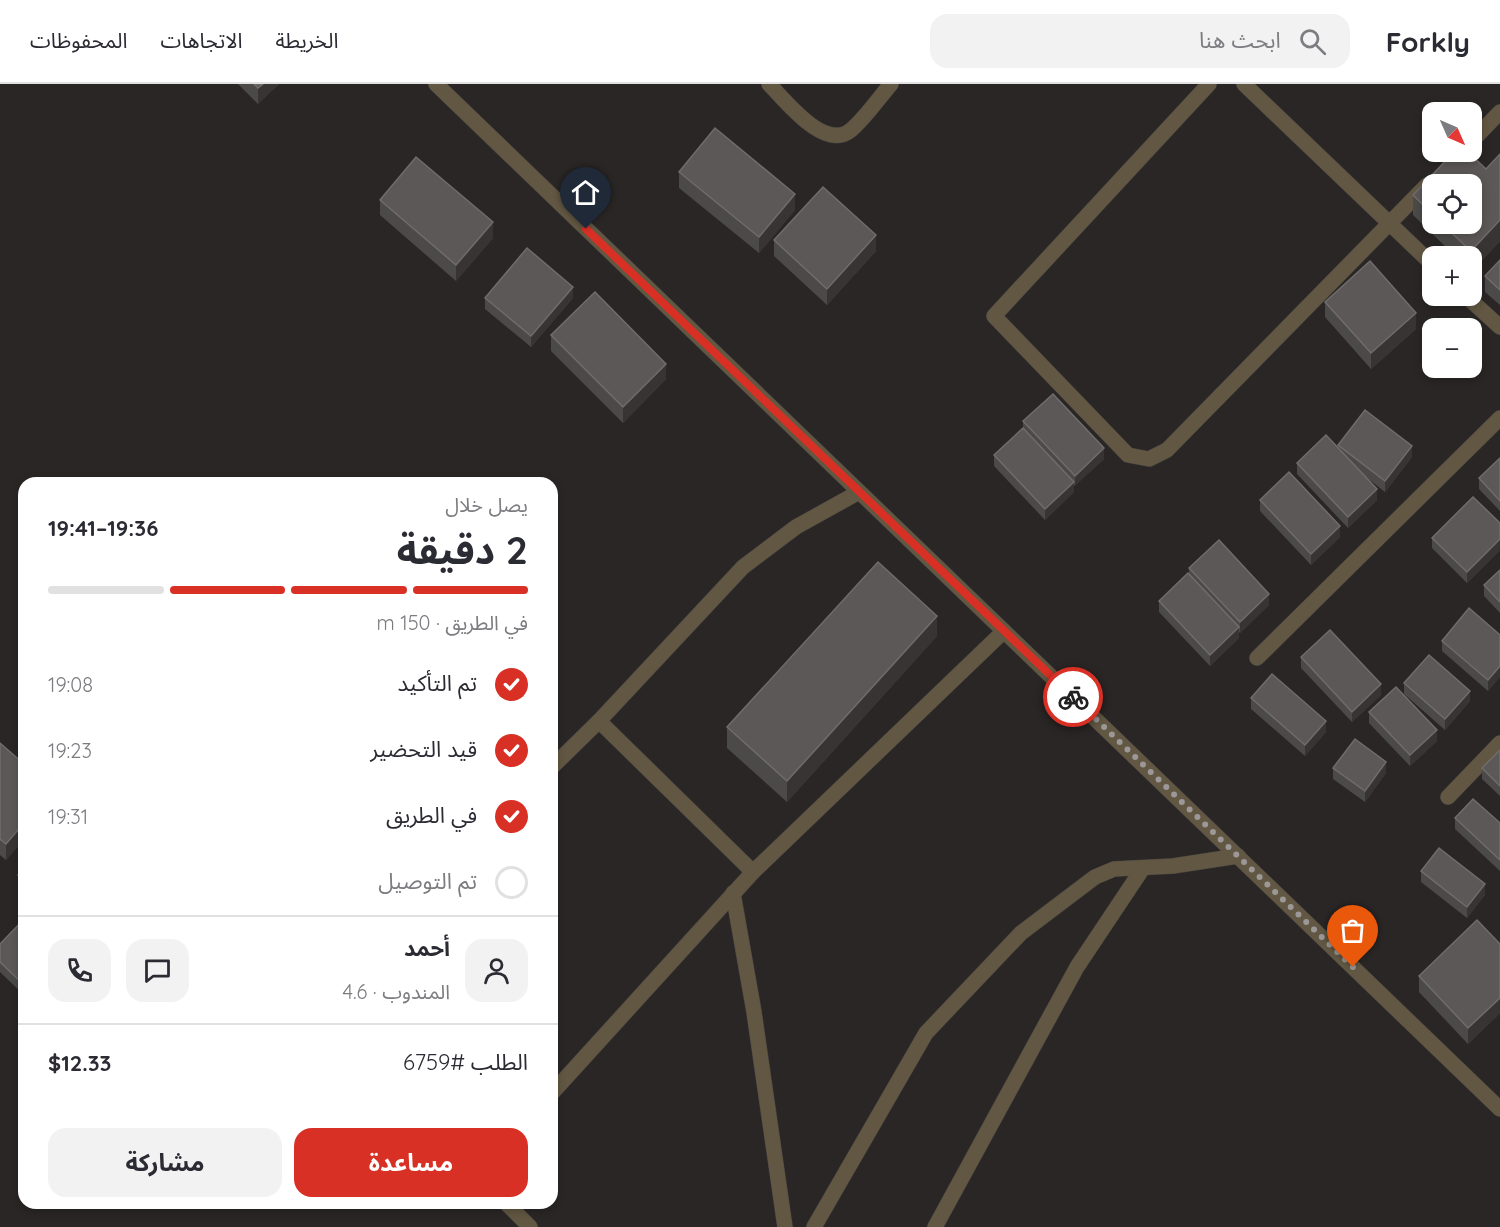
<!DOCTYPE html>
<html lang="ar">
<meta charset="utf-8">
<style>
body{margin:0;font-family:Quicksand,"Noto Sans Arabic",sans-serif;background:#f2f2f3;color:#2b2b33;direction:rtl;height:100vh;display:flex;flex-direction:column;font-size:22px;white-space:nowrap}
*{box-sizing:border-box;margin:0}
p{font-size:20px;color:#7c7c81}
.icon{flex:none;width:33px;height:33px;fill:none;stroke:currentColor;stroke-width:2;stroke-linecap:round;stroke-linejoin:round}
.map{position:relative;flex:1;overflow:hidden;direction:ltr}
.sheet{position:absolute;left:18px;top:393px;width:540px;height:732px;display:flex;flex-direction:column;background:#fff;border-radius:18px;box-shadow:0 3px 9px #0003;direction:rtl}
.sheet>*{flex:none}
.needle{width:39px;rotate:135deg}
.controls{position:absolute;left:1422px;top:18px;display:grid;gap:12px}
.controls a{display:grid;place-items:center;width:60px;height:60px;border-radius:12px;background:#fff;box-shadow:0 3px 9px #0003;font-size:30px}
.pin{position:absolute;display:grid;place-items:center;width:51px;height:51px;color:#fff;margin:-62px -26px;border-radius:50% 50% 50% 0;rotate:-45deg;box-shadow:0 0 6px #0007}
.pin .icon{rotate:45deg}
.courier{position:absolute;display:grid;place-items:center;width:60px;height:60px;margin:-30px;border:4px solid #d93025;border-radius:50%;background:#fff;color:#222;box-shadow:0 2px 8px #0007}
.summary em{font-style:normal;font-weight:700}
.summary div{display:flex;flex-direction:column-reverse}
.summary{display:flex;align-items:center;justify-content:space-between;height:102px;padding:0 30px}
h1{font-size:39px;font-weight:700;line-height:45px}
.bar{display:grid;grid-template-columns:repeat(4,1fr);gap:9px 6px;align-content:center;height:72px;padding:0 30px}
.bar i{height:8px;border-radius:4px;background:#e1e1e2}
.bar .selected{background:#d93025}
.bar p{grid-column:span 4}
.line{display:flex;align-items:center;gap:15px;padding:0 30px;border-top:2px solid #e1e1e2}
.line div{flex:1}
.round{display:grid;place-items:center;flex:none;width:63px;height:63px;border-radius:18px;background:#f2f2f3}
ol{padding:0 30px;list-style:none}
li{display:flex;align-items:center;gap:18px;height:66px}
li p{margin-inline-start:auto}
li .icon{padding:6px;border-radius:50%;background:#d93025;color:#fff;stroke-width:4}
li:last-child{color:#7c7c81}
li i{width:33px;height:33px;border:3px solid #e1e1e2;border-radius:50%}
.action{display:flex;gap:12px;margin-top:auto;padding:12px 30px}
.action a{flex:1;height:69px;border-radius:18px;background:#d93025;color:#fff;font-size:24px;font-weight:700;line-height:69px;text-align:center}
.action a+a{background:#f2f2f3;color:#2b2b33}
header{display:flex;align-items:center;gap:36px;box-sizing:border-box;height:84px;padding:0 30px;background:#fff;border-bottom:2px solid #e1e1e2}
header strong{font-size:28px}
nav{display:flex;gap:33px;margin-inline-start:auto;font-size:21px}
.search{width:420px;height:54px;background:#f2f2f3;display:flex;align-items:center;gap:15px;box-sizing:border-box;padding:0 21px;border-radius:18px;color:#7c7c81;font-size:22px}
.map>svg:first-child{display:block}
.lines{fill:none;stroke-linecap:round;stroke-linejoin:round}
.minor-casing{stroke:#454241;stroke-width:16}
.minor{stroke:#625742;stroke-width:15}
.wall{fill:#4c4949;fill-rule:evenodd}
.shaded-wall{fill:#383434}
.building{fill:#5c5858;stroke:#6f6c6b;stroke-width:1.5}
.done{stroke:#9b9897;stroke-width:6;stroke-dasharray:0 10.8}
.route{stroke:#d93025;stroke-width:8}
</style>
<header>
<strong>Forkly</strong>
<div class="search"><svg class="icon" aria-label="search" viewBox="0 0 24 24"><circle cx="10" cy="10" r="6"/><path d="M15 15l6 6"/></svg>ابحث هنا</div>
<nav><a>الخريطة</a><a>الاتجاهات</a><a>المحفوظات</a></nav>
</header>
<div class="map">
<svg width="1500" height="1143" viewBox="0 0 1500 1143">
<rect width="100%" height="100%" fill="#292625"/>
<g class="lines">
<g class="minor-casing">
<g id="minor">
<path d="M 436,0 L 1500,1025"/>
<path d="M 769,0 C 786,17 825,68 851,46 C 866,33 878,15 891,0"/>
<path d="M 1209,0 L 994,232 L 1128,371 L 1149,375 L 1167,366 L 1427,101"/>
<path d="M 1244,0 L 1432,180"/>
<path d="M 1472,57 L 1500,28"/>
<path d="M 1466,212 L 1500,243"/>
<path d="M 1257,574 L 1500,334"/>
<path d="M 599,637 L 753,788"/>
<path d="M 552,683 L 599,637 L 743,483 L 796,443 L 859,408"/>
<path d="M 1448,713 L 1500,659"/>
<path d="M 733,809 L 754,928 L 785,1143"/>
<path d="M 552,1009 L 753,788 L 1004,547"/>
<path d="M 506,1119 L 530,1143"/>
<path d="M 814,1143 L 926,949 L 1021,849 L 1095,793 L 1114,785 L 1173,782 L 1238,772"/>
<path d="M 935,1143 L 1077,883 L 1143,784"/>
</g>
</g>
<use href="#minor" class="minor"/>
</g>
<g class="wall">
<path d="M 238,0 L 279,0 L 258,20 Z"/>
<path d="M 1454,68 L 1468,68 L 1486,85 L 1500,70 L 1500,157 L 1472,187 L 1472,172 L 1455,172 L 1413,131 L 1413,111 ZM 1432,100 L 1472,100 L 1472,140 L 1432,140 Z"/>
<path d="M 679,88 L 795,126 L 759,169 L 679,104 Z"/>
<path d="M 380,116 L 493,154 L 456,197 L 380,131 Z"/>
<path d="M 774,156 L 876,167 L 827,221 L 774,172 Z"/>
<path d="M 1500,176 L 1500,221 L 1485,208 L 1485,192 Z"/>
<path d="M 485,214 L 573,214 L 531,263 L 485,225 Z"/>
<path d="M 1325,218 L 1416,245 L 1371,285 L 1325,233 Z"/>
<path d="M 551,251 L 666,295 L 623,339 L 551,267 Z"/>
<path d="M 1023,337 L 1104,375 L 1074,402 L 1074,408 L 1045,436 L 994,382 L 994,371 L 1023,344 Z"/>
<path d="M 1338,361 L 1412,373 L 1385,408 L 1366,393 L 1377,416 L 1348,444 L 1297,390 L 1297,379 L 1338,364 Z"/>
<path d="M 1500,374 L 1500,427 L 1479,405 L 1479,394 Z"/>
<path d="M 1260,416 L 1340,453 L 1311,481 L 1260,427 Z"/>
<path d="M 1500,439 L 1500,466 L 1467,499 L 1432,464 L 1432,454 Z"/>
<path d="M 1189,484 L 1269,521 L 1240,549 L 1239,548 L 1239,554 L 1210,582 L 1159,528 L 1159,517 L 1189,490 Z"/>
<path d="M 1500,486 L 1500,529 L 1484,512 L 1484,501 Z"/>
<path d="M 1500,551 L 1500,593 L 1488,607 L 1442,567 L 1442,557 Z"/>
<path d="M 937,552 L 787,718 L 727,664 L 727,643 Z"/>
<path d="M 1301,573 L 1381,611 L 1352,638 L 1301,584 Z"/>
<path d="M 1404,599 L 1470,617 L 1445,646 L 1404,610 Z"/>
<path d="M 1251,614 L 1326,648 L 1305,672 L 1251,625 Z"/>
<path d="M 1369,628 L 1437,657 L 1410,682 L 1369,639 Z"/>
<path d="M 0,659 L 24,680 L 24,755 L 6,776 L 0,771 Z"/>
<path d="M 1500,666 L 1500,712 L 1482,695 L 1482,684 Z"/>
<path d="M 1333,684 L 1386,689 L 1365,718 L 1333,695 Z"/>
<path d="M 1455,734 L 1500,739 L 1500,787 L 1455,745 Z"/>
<path d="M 24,785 L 24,808 L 18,802 L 18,791 Z"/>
<path d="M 1421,787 L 1485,811 L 1467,834 L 1421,798 Z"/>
<path d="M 24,835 L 24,911 L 0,888 L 0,860 Z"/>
<path d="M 1500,860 L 1500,929 L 1468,960 L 1419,908 L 1419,892 Z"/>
</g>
<g class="shaded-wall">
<path d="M 263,0 L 279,0 L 258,20 L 258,4 Z"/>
<path d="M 795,110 L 795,126 L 759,169 L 759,153 Z"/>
<path d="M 1500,136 L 1500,157 L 1472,187 L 1471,167 Z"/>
<path d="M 493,138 L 493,154 L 456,197 L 456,181 Z"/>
<path d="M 876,151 L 876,167 L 827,221 L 827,205 Z"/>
<path d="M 573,203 L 573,214 L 531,263 L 531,252 Z"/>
<path d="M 1416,229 L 1416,245 L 1371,285 L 1371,269 Z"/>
<path d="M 666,280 L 666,295 L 623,339 L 623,323 Z"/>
<path d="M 1412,362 L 1412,373 L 1385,408 L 1385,397 Z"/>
<path d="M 1104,364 L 1104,375 L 1075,402 L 1075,392 Z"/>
<path d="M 1074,398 L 1074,408 L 1045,436 L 1045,425 Z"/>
<path d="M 1377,405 L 1377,416 L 1348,444 L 1348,433 Z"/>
<path d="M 1340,442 L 1340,453 L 1311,481 L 1311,470 Z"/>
<path d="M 1500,455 L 1500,466 L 1467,499 L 1467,488 Z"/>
<path d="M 1269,510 L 1269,521 L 1240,549 L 1240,538 Z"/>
<path d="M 937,532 L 937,552 L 787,718 L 787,697 Z"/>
<path d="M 1239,543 L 1239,554 L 1210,582 L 1210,571 Z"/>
<path d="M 1500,582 L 1500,593 L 1488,607 L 1488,596 Z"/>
<path d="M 1381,600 L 1381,611 L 1352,638 L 1352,628 Z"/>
<path d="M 1470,607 L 1470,617 L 1445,646 L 1445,635 Z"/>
<path d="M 1326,637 L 1326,648 L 1305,672 L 1305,661 Z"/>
<path d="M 1437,646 L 1437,657 L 1410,682 L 1410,671 Z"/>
<path d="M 1386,678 L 1386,689 L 1365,718 L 1365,707 Z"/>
<path d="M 24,739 L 24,755 L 6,776 L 6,760 Z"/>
<path d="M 1485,800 L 1485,811 L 1467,834 L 1467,823 Z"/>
<path d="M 1500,914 L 1500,929 L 1468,960 L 1468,944 Z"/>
</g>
<g class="building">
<path d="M 254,0 L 263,0 L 258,4 Z"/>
<path d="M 715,44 L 795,110 L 759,153 L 679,88 Z"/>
<path d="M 1454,68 L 1468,68 L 1486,85 L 1500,70 L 1500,136 L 1471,167 L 1442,140 L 1472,140 L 1472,100 L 1432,100 L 1432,130 L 1413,111 Z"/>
<path d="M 416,73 L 493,138 L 456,181 L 380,116 Z"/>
<path d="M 823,103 L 876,151 L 827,205 L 774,156 Z"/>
<path d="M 527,164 L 573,203 L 531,252 L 485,214 Z"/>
<path d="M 1500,176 L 1500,206 L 1485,192 Z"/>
<path d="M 1370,177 L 1416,229 L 1371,269 L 1325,218 Z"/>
<path d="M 595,208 L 666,280 L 623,323 L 551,251 Z"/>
<path d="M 1053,310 L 1104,364 L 1075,392 L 1023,337 Z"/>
<path d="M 1365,326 L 1412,362 L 1385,397 L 1338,361 Z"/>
<path d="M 1023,344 L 1074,398 L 1045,425 L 994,371 Z"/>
<path d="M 1326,351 L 1377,405 L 1348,433 L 1297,379 Z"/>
<path d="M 1500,374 L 1500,417 L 1479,394 Z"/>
<path d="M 1289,388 L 1340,442 L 1311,470 L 1260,416 Z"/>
<path d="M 1473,413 L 1500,439 L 1500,455 L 1467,488 L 1432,454 Z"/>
<path d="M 1219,456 L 1269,510 L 1240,538 L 1189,484 Z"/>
<path d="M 878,478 L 937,532 L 787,697 L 727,643 Z"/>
<path d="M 1500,486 L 1500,518 L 1484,501 Z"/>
<path d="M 1188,489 L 1239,543 L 1210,571 L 1159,517 Z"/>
<path d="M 1469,524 L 1500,551 L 1500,582 L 1488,596 L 1442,557 Z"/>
<path d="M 1330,546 L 1381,600 L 1352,628 L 1301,573 Z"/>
<path d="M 1429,571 L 1470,607 L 1445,635 L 1404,599 Z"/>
<path d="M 1272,590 L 1326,637 L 1305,661 L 1251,614 Z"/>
<path d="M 1396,603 L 1437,646 L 1410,671 L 1369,628 Z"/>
<path d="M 1355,655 L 1386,678 L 1365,707 L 1333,684 Z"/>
<path d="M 0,659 L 24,680 L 24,739 L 6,760 L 0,755 Z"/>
<path d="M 1500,666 L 1500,702 L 1482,684 Z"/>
<path d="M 1473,715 L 1500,739 L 1500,776 L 1455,734 Z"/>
<path d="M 1439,764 L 1485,800 L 1467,823 L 1421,787 Z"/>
<path d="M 24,785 L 24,798 L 18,791 Z"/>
<path d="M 24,835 L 24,901 L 0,878 L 0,860 Z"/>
<path d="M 1477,836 L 1500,860 L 1500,914 L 1468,944 L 1419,892 Z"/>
</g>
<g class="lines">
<path class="done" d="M 1073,613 L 1353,883"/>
<path class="route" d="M 586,145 L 1073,613"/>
</g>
</svg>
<div class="controls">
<a><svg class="needle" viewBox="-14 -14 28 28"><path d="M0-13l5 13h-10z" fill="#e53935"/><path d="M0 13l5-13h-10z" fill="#7c7c81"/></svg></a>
<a><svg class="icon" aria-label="locate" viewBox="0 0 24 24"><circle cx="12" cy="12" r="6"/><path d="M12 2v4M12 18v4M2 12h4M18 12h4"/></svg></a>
<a>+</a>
<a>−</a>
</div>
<div class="pin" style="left:1353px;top:883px;background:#ea580c"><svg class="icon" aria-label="bag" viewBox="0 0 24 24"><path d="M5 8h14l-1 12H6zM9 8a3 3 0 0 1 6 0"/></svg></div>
<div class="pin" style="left:586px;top:145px;background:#1f2937"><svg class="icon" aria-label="home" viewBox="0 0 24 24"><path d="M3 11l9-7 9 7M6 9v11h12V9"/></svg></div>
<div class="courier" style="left:1073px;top:613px"><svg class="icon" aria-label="bike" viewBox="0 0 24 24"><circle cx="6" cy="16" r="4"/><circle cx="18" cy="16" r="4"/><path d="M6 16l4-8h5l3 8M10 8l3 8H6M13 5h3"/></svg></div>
<section class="sheet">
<div class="summary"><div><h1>2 دقيقة</h1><p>يصل خلال</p></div><em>19:36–19:41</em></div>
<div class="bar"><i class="selected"></i><i class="selected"></i><i class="selected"></i><i></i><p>في الطريق · 150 m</p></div>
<ol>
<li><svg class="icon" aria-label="check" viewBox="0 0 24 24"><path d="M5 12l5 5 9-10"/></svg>تم التأكيد<p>19:08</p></li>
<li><svg class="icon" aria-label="check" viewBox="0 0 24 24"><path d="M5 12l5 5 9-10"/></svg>قيد التحضير<p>19:23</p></li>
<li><svg class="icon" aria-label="check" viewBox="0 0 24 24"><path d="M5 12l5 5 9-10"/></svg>في الطريق<p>19:31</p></li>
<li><i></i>تم التوصيل</li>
</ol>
<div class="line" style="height:108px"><a class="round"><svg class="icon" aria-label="person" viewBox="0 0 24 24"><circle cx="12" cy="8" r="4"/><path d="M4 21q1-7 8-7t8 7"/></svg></a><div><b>أحمد</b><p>المندوب · 4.6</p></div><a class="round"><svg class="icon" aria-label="chat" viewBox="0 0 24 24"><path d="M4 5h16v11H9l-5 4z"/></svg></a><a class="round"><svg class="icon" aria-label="phone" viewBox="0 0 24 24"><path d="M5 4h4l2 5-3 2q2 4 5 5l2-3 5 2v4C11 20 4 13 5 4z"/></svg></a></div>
<div class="line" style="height:78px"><div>الطلب #6759</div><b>$12.33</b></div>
<div class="action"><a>مساعدة</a><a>مشاركة</a></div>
</section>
</div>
